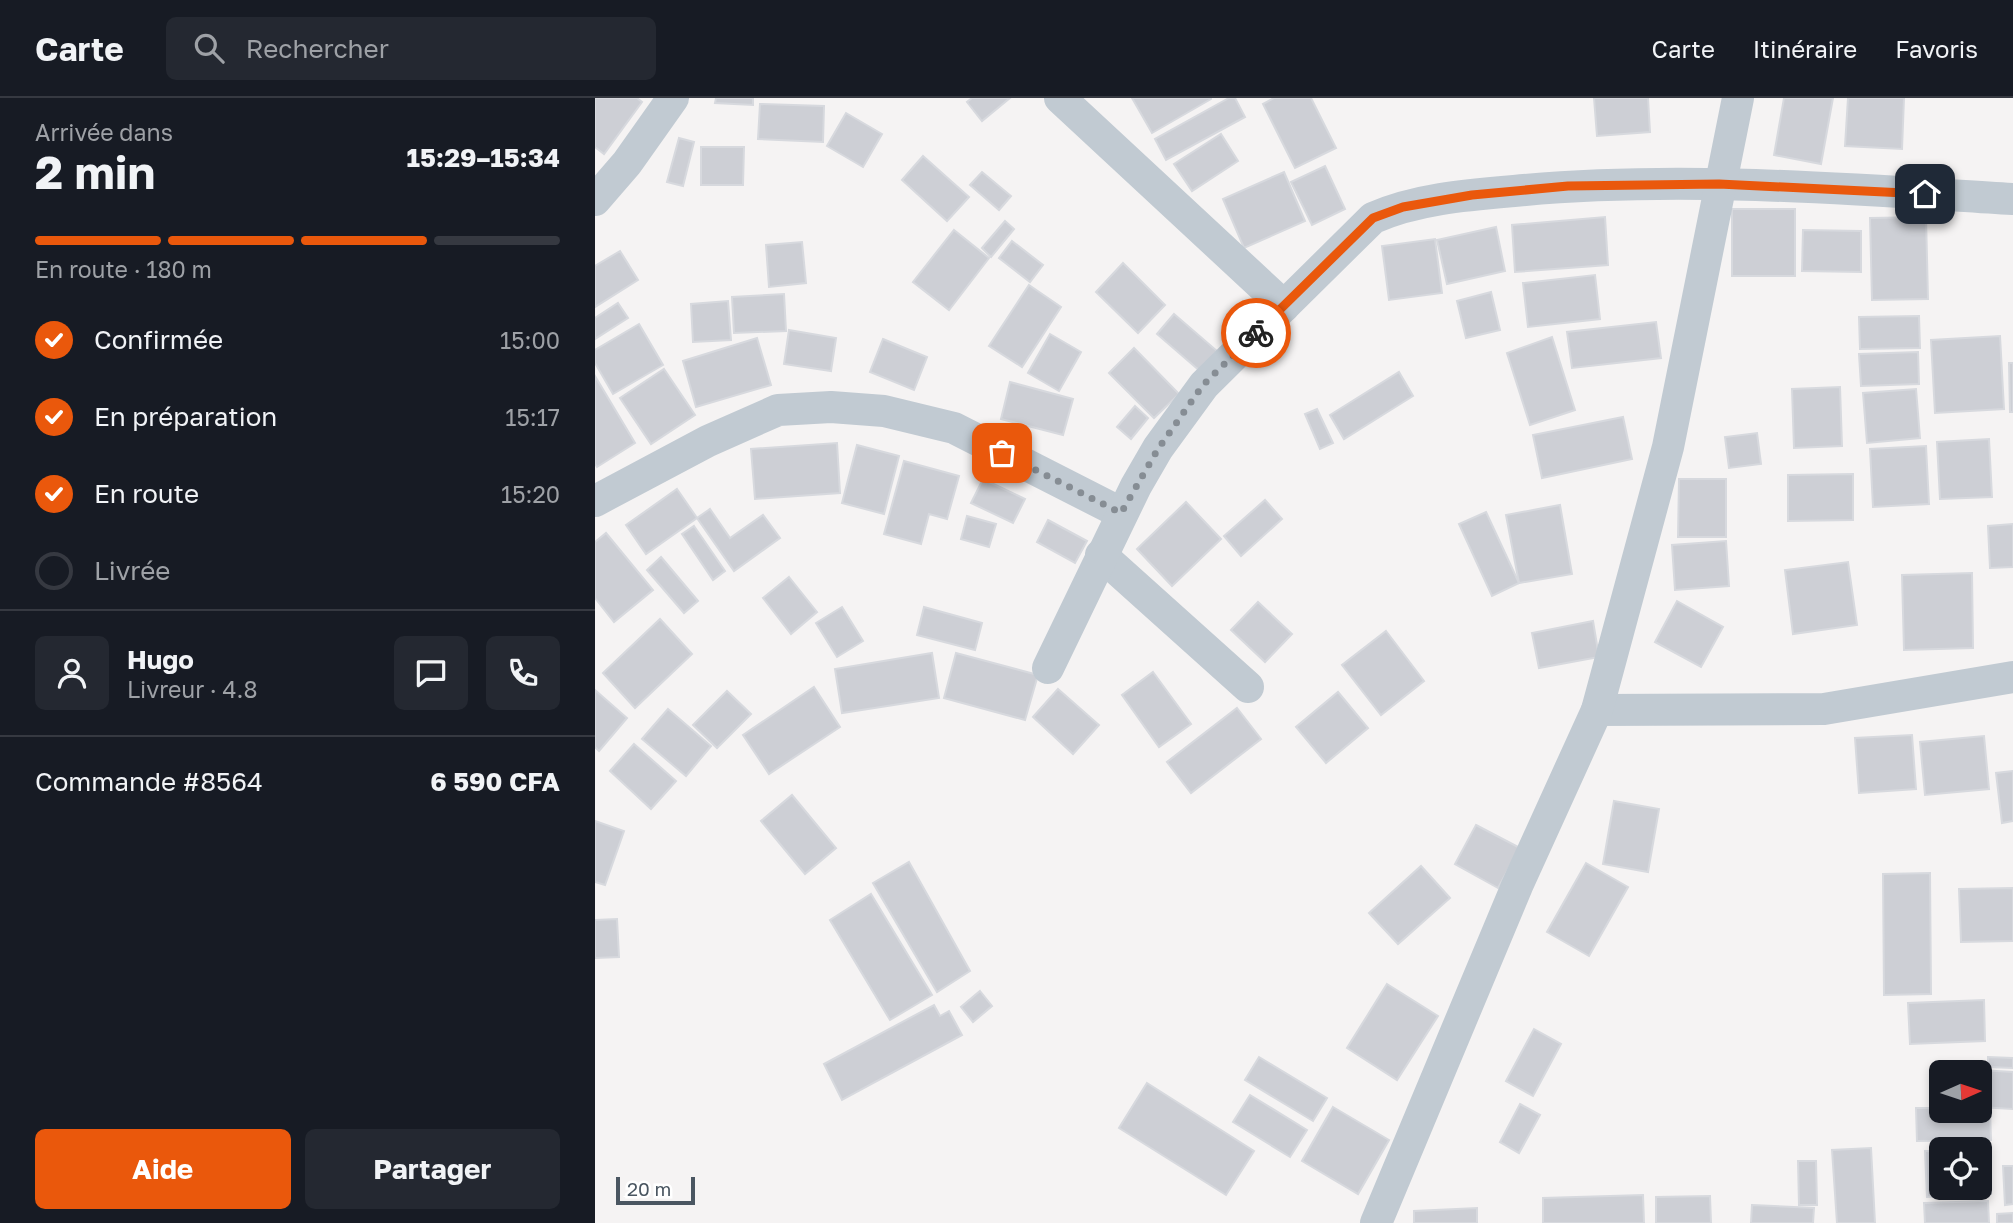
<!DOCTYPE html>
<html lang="fr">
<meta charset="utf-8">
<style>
body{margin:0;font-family:"Golos Text",sans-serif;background:#242831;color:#f1f3f6;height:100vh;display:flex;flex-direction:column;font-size:26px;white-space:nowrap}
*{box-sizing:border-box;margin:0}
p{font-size:23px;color:#9ea1a6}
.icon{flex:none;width:38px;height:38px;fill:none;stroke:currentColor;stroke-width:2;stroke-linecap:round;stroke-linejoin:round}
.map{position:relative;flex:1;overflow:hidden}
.details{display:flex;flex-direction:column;background:#171b24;width:595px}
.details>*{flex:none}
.needle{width:46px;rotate:87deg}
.fabs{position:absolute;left:1334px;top:962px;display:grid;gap:14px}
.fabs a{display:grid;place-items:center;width:63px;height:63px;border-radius:10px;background:#171b24;box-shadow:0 4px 10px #0003;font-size:35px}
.scale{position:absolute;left:21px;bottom:18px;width:79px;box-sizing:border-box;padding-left:7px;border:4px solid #4a5661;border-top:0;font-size:19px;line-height:24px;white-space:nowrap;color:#4a5661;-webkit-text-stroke:5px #fff;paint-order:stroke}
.pin{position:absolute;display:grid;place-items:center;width:60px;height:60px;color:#fff;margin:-30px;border-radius:14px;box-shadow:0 4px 10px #0006}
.courier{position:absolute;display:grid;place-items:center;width:70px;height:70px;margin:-35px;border:5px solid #ea580c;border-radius:50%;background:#fff;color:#222;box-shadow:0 2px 9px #0007}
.summary em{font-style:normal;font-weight:700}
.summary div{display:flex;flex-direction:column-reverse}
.summary{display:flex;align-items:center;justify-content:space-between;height:119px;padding:0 35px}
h1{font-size:46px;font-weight:700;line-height:52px}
.bar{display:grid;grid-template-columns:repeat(4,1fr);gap:10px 7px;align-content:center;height:84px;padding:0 35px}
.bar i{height:9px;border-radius:5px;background:#363941}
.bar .selected{background:#ea580c}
.bar p{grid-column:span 4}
.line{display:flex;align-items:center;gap:18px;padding:0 35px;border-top:2px solid #363941}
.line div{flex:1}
.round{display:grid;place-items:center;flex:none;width:74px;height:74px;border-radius:10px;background:#242831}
ol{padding:0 35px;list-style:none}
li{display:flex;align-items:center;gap:21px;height:77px}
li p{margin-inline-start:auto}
li .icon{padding:7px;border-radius:50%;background:#ea580c;color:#fff;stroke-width:4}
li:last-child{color:#9ea1a6}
li i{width:38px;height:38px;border:4px solid #363941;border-radius:50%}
.action{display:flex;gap:14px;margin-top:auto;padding:14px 35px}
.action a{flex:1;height:80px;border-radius:10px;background:#ea580c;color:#fff;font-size:28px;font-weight:700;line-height:80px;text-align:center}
.action a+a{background:#242831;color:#f1f3f6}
header{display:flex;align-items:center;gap:42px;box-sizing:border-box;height:98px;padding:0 35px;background:#171b24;border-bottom:2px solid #363941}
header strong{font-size:33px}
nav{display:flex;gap:38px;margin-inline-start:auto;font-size:24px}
.search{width:490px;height:63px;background:#242831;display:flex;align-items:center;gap:18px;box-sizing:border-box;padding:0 24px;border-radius:10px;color:#9ea1a6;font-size:26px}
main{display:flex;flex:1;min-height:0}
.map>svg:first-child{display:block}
.building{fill:#cdcfd5;stroke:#d7d9de;stroke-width:2}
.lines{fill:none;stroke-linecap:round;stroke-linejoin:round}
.minor{stroke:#c1cad2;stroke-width:32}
.done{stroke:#868d94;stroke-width:7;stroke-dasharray:0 12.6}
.route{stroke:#ea580c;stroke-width:9}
</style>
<header>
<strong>Carte</strong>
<div class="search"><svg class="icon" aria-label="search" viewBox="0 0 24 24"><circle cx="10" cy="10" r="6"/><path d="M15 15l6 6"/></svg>Rechercher</div>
<nav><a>Carte</a><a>Itinéraire</a><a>Favoris</a></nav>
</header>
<main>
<section class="details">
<div class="summary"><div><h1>2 min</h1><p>Arrivée dans</p></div><em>15:29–15:34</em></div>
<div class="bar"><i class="selected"></i><i class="selected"></i><i class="selected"></i><i></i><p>En route · 180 m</p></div>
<ol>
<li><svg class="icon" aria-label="check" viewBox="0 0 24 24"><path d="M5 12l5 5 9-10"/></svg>Confirmée<p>15:00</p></li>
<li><svg class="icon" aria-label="check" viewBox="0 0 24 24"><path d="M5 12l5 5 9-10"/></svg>En préparation<p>15:17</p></li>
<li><svg class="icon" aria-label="check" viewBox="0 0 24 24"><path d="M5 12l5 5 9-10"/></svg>En route<p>15:20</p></li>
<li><i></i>Livrée</li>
</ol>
<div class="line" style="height:126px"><a class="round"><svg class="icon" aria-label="person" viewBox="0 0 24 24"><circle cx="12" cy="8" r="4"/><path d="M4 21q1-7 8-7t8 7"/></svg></a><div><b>Hugo</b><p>Livreur · 4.8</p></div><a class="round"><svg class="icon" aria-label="chat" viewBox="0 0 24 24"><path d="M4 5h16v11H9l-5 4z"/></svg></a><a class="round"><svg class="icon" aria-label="phone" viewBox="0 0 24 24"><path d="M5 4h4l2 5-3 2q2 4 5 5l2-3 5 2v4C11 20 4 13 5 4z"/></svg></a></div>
<div class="line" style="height:91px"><div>Commande #8564</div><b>6 590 CFA</b></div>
<div class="action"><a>Aide</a><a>Partager</a></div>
</section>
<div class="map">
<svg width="1418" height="1125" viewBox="0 0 1418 1125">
<rect width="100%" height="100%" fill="#f5f3f3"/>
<g class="building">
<path d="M 0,0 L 42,0 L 47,4 L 9,56 L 0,49 Z"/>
<path d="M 121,0 L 158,0 L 158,7 L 120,5 Z"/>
<path d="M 377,0 L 415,0 L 387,23 L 372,4 Z"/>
<path d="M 537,0 L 616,0 L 616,1 L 557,35 Z"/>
<path d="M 634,0 L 640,0 L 650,19 L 571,62 L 560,41 Z"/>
<path d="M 679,0 L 716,0 L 741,50 L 700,70 L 668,6 Z"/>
<path d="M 999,0 L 1053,0 L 1055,34 L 1002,38 Z"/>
<path d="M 1189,0 L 1238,0 L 1226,66 L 1179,57 Z"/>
<path d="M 1253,0 L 1309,0 L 1307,51 L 1250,48 Z"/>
<path d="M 165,6 L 229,8 L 228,44 L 163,41 Z"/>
<path d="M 251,15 L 287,36 L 268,69 L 232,48 Z"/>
<path d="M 626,36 L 643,63 L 597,93 L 579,66 Z"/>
<path d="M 84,40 L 99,44 L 88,88 L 72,84 Z"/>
<path d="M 106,49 L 149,49 L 148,87 L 106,87 Z"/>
<path d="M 328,58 L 374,99 L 352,123 L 307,82 Z"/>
<path d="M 730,68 L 750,111 L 717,127 L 696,84 Z"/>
<path d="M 387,74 L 416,98 L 404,112 L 375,87 Z"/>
<path d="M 689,74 L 710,123 L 649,150 L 628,101 Z"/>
<rect x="1137" y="111" width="63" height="67"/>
<path d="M 1010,119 L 1013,167 L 920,174 L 917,127 Z"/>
<path d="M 1331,119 L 1333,201 L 1277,202 L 1275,120 Z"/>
<path d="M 410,123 L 419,131 L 396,159 L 387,150 Z"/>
<path d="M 901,129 L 910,173 L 852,186 L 842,142 Z"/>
<path d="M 359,132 L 394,160 L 354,212 L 318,184 Z"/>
<path d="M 1208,132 L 1266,133 L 1266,174 L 1207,173 Z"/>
<path d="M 840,141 L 847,195 L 794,202 L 787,148 Z"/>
<path d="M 417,143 L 448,167 L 435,184 L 404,160 Z"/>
<path d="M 207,144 L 211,185 L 174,189 L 171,147 Z"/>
<path d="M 25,153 L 43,182 L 0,209 L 0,168 Z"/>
<path d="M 528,165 L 570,207 L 543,235 L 501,194 Z"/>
<path d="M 1000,177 L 1005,221 L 933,229 L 928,185 Z"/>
<path d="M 434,187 L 466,209 L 427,269 L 394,248 Z"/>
<path d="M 896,194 L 905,232 L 871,240 L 862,203 Z"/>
<path d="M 189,196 L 191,233 L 139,235 L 137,199 Z"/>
<path d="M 133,203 L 136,242 L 98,244 L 96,206 Z"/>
<path d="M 23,205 L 33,220 L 0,241 L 0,220 Z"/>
<path d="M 579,216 L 622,253 L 605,273 L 562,236 Z"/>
<path d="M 1324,218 L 1325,250 L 1265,251 L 1264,219 Z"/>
<path d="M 1061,224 L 1066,260 L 977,270 L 972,234 Z"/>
<path d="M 44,226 L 68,267 L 18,296 L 0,265 L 0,252 Z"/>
<path d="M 194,232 L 241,240 L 236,273 L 189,266 Z"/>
<path d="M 455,236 L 486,254 L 464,293 L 433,275 Z"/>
<path d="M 1405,238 L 1409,311 L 1340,315 L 1336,242 Z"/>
<path d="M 957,239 L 980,312 L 935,327 L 912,255 Z"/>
<path d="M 162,240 L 176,287 L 101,309 L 88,263 Z"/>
<path d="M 288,241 L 332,259 L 319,292 L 275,274 Z"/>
<path d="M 539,250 L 584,296 L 559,320 L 514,275 Z"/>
<path d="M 1323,254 L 1324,286 L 1266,288 L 1264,256 Z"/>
<path d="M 1414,265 L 1418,265 L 1418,314 L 1415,314 Z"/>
<path d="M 69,271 L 100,317 L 56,346 L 25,300 Z"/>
<path d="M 804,274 L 818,298 L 749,341 L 735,317 Z"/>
<path d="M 0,278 L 40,345 L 2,369 L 0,366 Z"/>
<path d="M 415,284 L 478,301 L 468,337 L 406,321 Z"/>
<path d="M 1245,289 L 1247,348 L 1199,350 L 1197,291 Z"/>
<path d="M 1321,291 L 1325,340 L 1272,345 L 1268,295 Z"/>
<path d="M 540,308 L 553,320 L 536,341 L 522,329 Z"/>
<path d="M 722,311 L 738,345 L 725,351 L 710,316 Z"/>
<path d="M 1028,319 L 1037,361 L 947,380 L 938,337 Z"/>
<path d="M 1162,335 L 1166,366 L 1134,370 L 1130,339 Z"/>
<path d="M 1394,341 L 1397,399 L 1345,401 L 1342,344 Z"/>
<path d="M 242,345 L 245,395 L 160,401 L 156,351 Z"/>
<path d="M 262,347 L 304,358 L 289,416 L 247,405 Z"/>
<path d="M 1331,348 L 1334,406 L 1278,409 L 1275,351 Z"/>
<path d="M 309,363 L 364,378 L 352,421 L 334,416 L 326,446 L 289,436 Z"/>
<path d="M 1258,376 L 1258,422 L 1193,423 L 1193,377 Z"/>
<path d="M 388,381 L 430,401 L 418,425 L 376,405 Z"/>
<path d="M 1084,381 L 1131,381 L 1131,439 L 1083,439 Z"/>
<path d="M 82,391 L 102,420 L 51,456 L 31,427 Z"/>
<path d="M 670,402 L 687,421 L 646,458 L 629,438 Z"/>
<path d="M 591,404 L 626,441 L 577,488 L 542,451 Z"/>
<path d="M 965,407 L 977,476 L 924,485 L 911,417 Z"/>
<path d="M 115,411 L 135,440 L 168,417 L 185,440 L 139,473 L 102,420 Z"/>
<path d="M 891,414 L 924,485 L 897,498 L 864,426 Z"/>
<path d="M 372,418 L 401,426 L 394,449 L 366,441 Z"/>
<path d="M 453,422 L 492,443 L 480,465 L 442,444 Z"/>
<path d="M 1418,426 L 1418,469 L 1395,470 L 1393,428 Z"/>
<path d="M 99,428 L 130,473 L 118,482 L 87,436 Z"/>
<path d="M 11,435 L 58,492 L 19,524 L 0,500 L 0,444 Z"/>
<path d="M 1131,443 L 1134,488 L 1080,492 L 1077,447 Z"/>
<path d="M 66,459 L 103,503 L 89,515 L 52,472 Z"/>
<path d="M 1253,464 L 1262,527 L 1198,536 L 1190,472 Z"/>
<path d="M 1377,475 L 1378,550 L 1309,552 L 1307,477 Z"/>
<path d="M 194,479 L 222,514 L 196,536 L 168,500 Z"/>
<path d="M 1082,503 L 1128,529 L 1106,569 L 1060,544 Z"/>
<path d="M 663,504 L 697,536 L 670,564 L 636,532 Z"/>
<path d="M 247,509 L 268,543 L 242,559 L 221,525 Z"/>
<path d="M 329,509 L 387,525 L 380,552 L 322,537 Z"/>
<path d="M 65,521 L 97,556 L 40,610 L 8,575 Z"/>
<path d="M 998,523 L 1004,559 L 944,570 L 937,535 Z"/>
<path d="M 791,533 L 829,583 L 786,617 L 747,567 Z"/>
<path d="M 337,555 L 344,600 L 247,615 L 240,571 Z"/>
<path d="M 361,555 L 443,577 L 430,622 L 349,600 Z"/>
<path d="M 558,574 L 596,626 L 564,649 L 527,597 Z"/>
<path d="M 219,589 L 245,629 L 174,676 L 148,637 Z"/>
<path d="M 463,591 L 504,627 L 478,656 L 438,619 Z"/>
<path d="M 0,592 L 32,620 L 4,653 L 0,649 Z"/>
<path d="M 132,593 L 156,616 L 122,650 L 98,627 Z"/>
<path d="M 743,594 L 773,630 L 731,665 L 701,629 Z"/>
<path d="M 642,610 L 666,641 L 596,695 L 572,664 Z"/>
<path d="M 73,611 L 116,648 L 91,678 L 47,641 Z"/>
<path d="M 1317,637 L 1321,691 L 1264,695 L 1260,640 Z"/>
<path d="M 1389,638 L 1394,691 L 1330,697 L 1325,644 Z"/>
<path d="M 39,646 L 81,683 L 56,711 L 15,673 Z"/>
<path d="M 1418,673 L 1418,723 L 1407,725 L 1401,675 Z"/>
<path d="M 197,697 L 241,750 L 210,776 L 166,723 Z"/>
<path d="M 1019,703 L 1064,711 L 1053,774 L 1008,766 Z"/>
<path d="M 0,723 L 29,733 L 10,787 L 0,784 Z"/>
<path d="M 881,727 L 925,750 L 903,790 L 860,766 Z"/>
<path d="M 314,764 L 375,873 L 342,894 L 278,785 Z"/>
<path d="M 991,765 L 1033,789 L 994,858 L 952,834 Z"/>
<path d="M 826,768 L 855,800 L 803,846 L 774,815 Z"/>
<path d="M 1335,775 L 1336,896 L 1289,897 L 1288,776 Z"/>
<path d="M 1418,790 L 1418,843 L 1366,844 L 1364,791 Z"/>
<path d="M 276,796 L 337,897 L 295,922 L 235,822 Z"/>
<path d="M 22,821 L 24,859 L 0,860 L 0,822 Z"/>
<path d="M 792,886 L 843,918 L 802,982 L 752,950 Z"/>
<path d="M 385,893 L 397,908 L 378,924 L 366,909 Z"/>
<path d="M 1389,902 L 1390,943 L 1315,946 L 1313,905 Z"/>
<path d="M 339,907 L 345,918 L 354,913 L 367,937 L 247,1002 L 229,966 Z"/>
<path d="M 939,931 L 966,946 L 938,998 L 911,983 Z"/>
<path d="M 664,959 L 732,1000 L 718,1023 L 650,982 Z"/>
<path d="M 1393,959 L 1418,960 L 1418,970 L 1393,969 Z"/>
<path d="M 1353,970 L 1418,974 L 1418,1011 L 1384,1009 L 1384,975 L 1353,975 Z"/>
<path d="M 552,985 L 659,1053 L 631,1097 L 524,1030 Z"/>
<path d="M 655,997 L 712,1032 L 695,1059 L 638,1024 Z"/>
<path d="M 925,1006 L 945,1017 L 924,1055 L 905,1044 Z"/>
<path d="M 738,1009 L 794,1042 L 763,1096 L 707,1063 Z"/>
<path d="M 1321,1010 L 1346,1010 L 1346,1013 L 1384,1013 L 1384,1010 L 1395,1010 L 1396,1042 L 1322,1043 Z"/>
<path d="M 1276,1050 L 1280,1125 L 1242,1125 L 1237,1052 Z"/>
<path d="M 1394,1050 L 1396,1096 L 1332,1099 L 1330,1053 L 1346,1053 L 1346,1090 L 1384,1090 L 1384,1052 L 1366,1052 Z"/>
<path d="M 1203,1063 L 1221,1063 L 1222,1107 L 1204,1107 Z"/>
<path d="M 1408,1068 L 1418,1068 L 1418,1106 L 1410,1107 Z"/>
<path d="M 1048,1097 L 1049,1125 L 948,1125 L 948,1100 Z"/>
<path d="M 1115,1098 L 1116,1125 L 1061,1125 L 1061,1099 Z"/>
<path d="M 1393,1103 L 1394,1125 L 1330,1125 L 1329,1105 Z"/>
<path d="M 1157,1107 L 1219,1110 L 1218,1125 L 1156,1125 Z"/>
<path d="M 882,1110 L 882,1125 L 819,1125 L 819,1113 Z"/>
<path d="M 1418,1115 L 1418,1125 L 1402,1125 L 1402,1116 Z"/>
</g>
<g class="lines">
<g class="minor">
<path d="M 465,0 L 689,208"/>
<path d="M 0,102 L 32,65 L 78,0"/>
<path d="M 0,403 L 113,343 L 183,312 L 236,309 L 289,313 L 359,330 L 526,415"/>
<path d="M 506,457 L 653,589"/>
<path d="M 453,570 L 541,388 L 563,350 L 609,287 L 778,120 C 821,101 872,97 919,93 C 1084,77 1252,91 1418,101"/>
<path d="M 1002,612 L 1229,611 L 1418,579"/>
<path d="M 781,1125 L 922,788 L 1002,612 L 1073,349 L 1143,0"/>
</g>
</g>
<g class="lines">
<path class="done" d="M 407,355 L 526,415 L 563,351 L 608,287 L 661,235"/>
<path class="route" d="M 661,235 L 778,120 L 808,109 L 877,97 L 973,88 L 1124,86 L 1330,96"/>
</g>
</svg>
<div class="fabs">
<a><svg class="needle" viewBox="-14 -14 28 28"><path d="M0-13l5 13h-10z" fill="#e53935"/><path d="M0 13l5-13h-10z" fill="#9ea1a6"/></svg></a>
<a><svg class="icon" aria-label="locate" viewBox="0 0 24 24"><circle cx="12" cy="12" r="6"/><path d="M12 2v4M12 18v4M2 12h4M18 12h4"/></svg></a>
</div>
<div class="scale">20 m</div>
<div class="pin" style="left:407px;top:355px;background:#ea580c"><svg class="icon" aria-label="bag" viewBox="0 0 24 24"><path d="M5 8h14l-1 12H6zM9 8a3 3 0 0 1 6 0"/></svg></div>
<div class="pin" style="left:1330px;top:96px;background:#1f2937"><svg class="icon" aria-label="home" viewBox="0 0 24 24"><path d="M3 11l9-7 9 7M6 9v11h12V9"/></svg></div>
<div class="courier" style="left:661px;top:235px"><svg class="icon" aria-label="bike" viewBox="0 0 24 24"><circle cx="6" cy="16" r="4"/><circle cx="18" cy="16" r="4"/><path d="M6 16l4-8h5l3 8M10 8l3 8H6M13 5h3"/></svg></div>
</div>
</main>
